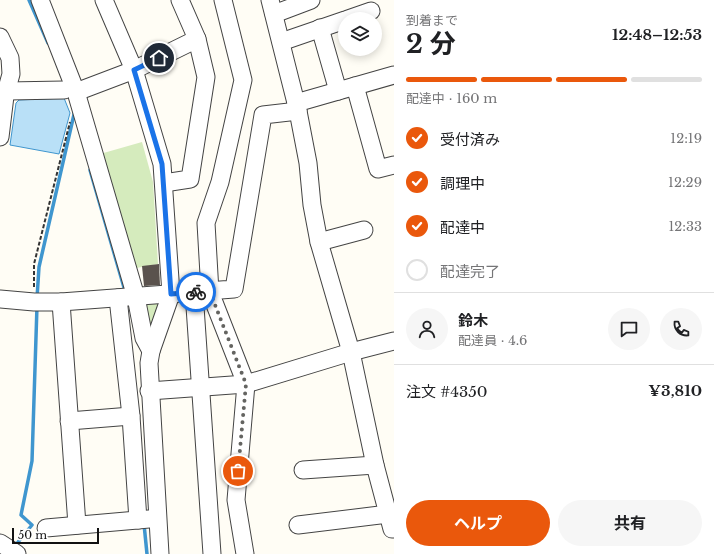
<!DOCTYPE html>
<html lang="ja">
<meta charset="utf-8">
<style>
body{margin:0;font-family:"Libre Baskerville","Noto Sans JP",serif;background:#f6f6f6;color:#202124;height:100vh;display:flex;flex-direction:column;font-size:15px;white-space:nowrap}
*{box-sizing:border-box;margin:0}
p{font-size:13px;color:#757577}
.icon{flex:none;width:22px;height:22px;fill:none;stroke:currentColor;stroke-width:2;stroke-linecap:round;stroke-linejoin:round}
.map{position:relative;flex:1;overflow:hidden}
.panel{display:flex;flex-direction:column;background:#fff;width:320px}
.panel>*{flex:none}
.buttons{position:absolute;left:338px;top:12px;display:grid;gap:8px}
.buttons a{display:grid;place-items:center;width:44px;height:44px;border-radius:50%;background:#fff;box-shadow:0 2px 10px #0003;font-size:20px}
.scale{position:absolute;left:12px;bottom:10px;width:87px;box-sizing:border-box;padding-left:4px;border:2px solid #111;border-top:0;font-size:11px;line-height:14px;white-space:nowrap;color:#111;-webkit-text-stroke:3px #fff;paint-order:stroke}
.pin{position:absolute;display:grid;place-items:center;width:34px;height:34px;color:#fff;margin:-17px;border:2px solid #fff;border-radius:50%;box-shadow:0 1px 4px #0007}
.courier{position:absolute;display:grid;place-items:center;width:40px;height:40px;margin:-20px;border:3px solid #1a73e8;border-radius:50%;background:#fff;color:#222;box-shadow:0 1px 5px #0007}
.summary em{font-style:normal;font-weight:700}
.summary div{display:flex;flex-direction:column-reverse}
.summary{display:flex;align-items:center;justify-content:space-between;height:68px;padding:0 12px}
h1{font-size:26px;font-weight:700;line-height:30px}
.bar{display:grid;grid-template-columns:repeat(4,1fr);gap:6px 4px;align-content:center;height:48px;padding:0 12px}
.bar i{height:5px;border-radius:3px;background:#e0e0e0}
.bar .selected{background:#ea580c}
.bar p{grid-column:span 4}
.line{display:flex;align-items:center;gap:10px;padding:0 12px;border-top:1px solid #e0e0e0}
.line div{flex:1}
.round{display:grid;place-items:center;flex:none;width:42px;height:42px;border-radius:21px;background:#f6f6f6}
ol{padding:0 12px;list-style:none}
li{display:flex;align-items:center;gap:12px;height:44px}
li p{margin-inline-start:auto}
li .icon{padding:4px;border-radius:50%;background:#ea580c;color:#fff;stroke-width:4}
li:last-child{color:#757577}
li i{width:22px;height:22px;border:2px solid #e0e0e0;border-radius:50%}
.cta{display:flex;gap:8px;margin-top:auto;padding:8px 12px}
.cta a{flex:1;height:46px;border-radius:24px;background:#ea580c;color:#fff;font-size:16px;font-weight:700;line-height:46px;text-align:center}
.cta a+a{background:#f6f6f6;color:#202124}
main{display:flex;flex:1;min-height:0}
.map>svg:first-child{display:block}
.green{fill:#d5ebbd}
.water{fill:#b9e0f7;stroke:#3f96cf}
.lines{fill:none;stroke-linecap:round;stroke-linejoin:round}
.stream{stroke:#3f96cf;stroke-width:3.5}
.building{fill:#5a524d}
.minor-casing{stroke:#444;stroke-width:19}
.path{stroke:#333;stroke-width:2;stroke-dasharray:4 2;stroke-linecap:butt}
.minor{stroke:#fff;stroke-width:17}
.done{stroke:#646461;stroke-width:4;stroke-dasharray:0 7.2}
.route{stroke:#1a73e8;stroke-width:5}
</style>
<main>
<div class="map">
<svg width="394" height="554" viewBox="0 0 394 554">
<rect width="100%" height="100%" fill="#fffdf5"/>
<g class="green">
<path d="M 142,142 L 153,182 L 158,264 L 131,269 L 100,154 Z"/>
<path d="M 146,299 L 161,303 L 151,333 L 143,303 Z"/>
</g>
<path class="water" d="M 64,98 L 70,113 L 59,154 L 10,145 L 16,103 L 19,100 Z"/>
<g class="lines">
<g class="stream">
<path d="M 29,0 L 48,43"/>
<path d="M 90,170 L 125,291"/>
<path d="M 37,298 L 39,267 L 75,110"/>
<path d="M 144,524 L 147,554"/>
<path d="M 14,547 L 32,525 L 21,515 L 32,461 L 37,306"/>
</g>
</g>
<path class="building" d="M 159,264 L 160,285 L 144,286 L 142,266 Z"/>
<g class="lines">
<g class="minor-casing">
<g id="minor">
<path d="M 40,0 L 76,92 L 136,297 L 144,338 L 151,351"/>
<path d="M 104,0 L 134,70 L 162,164 L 171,294 L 151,351 L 149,363 L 160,554"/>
<path d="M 223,0 L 243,80 L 220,182 L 206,223 L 210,292 L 246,384 L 236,500 L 245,554"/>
<path d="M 270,0 L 298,111 L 308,163 L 312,205 L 319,242 L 351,352 L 375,465 L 392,529 L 394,529"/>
<path d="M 274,14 L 311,0"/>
<path d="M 348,19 L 371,11"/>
<path d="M 320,28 L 338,91"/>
<path d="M 0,37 L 10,58 L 11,74 L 5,96 L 0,137"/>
<path d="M 281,42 L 345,20"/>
<path d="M 355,86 L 378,169 L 394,165"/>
<path d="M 7,91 L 64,90"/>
<path d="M 76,92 L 134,70 L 197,39"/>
<path d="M 296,103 L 394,75"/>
<path d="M 164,183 L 190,179 L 206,77 L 197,39 L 180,0"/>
<path d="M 319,242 L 364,230"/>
<path d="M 194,292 L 212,554"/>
<path d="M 118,298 L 131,416 L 138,520"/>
<path d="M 0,299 L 34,302 L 61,302 L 234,289 L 263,115 L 298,111"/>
<path d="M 61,302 L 77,525"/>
<path d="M 149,391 L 246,384 L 351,352 L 394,341"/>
<path d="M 69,421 L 131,416"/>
<path d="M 303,470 L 375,465"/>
<path d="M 298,525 L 388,514"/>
<path d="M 46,528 L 149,519"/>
<path d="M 0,543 L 17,554"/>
</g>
</g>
<path class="path" d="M 34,287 L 34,264 L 70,122"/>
<use href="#minor" class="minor"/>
</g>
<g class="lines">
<path class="done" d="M 196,292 L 210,292 L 246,384 L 238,471"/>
<path class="route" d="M 159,58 L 134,70 L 162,164 L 171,294 L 196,292"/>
</g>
</svg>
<div class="buttons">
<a><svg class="icon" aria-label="layers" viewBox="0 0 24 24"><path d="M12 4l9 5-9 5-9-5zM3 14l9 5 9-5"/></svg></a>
</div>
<div class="scale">50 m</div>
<div class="pin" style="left:238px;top:471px;background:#ea580c"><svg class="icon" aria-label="bag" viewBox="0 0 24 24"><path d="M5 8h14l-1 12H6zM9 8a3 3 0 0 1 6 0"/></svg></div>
<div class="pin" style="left:159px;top:58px;background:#1f2937"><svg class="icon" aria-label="home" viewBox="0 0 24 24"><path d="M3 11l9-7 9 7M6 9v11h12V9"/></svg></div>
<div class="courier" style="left:196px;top:292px"><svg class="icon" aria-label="bike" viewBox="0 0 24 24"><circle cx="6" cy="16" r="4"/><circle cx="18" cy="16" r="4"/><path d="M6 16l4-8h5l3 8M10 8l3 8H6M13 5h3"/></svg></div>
</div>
<section class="panel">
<div class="summary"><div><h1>2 分</h1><p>到着まで</p></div><em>12:48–12:53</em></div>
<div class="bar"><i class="selected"></i><i class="selected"></i><i class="selected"></i><i></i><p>配達中 · 160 m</p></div>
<ol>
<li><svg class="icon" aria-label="check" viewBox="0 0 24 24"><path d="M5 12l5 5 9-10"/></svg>受付済み<p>12:19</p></li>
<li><svg class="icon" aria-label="check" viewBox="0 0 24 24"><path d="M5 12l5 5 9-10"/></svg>調理中<p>12:29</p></li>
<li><svg class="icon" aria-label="check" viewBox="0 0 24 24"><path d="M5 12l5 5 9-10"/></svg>配達中<p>12:33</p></li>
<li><i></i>配達完了</li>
</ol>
<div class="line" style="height:72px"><a class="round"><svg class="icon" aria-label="person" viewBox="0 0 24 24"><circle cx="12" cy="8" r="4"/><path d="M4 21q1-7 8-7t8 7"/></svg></a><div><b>鈴木</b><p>配達員 · 4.6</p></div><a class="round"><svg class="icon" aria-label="chat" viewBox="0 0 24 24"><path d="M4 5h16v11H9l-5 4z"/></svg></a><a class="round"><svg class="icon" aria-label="phone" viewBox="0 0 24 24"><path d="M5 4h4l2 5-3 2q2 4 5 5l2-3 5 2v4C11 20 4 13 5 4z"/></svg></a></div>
<div class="line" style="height:52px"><div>注文 #4350</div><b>¥3,810</b></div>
<div class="cta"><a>ヘルプ</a><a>共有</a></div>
</section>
</main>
